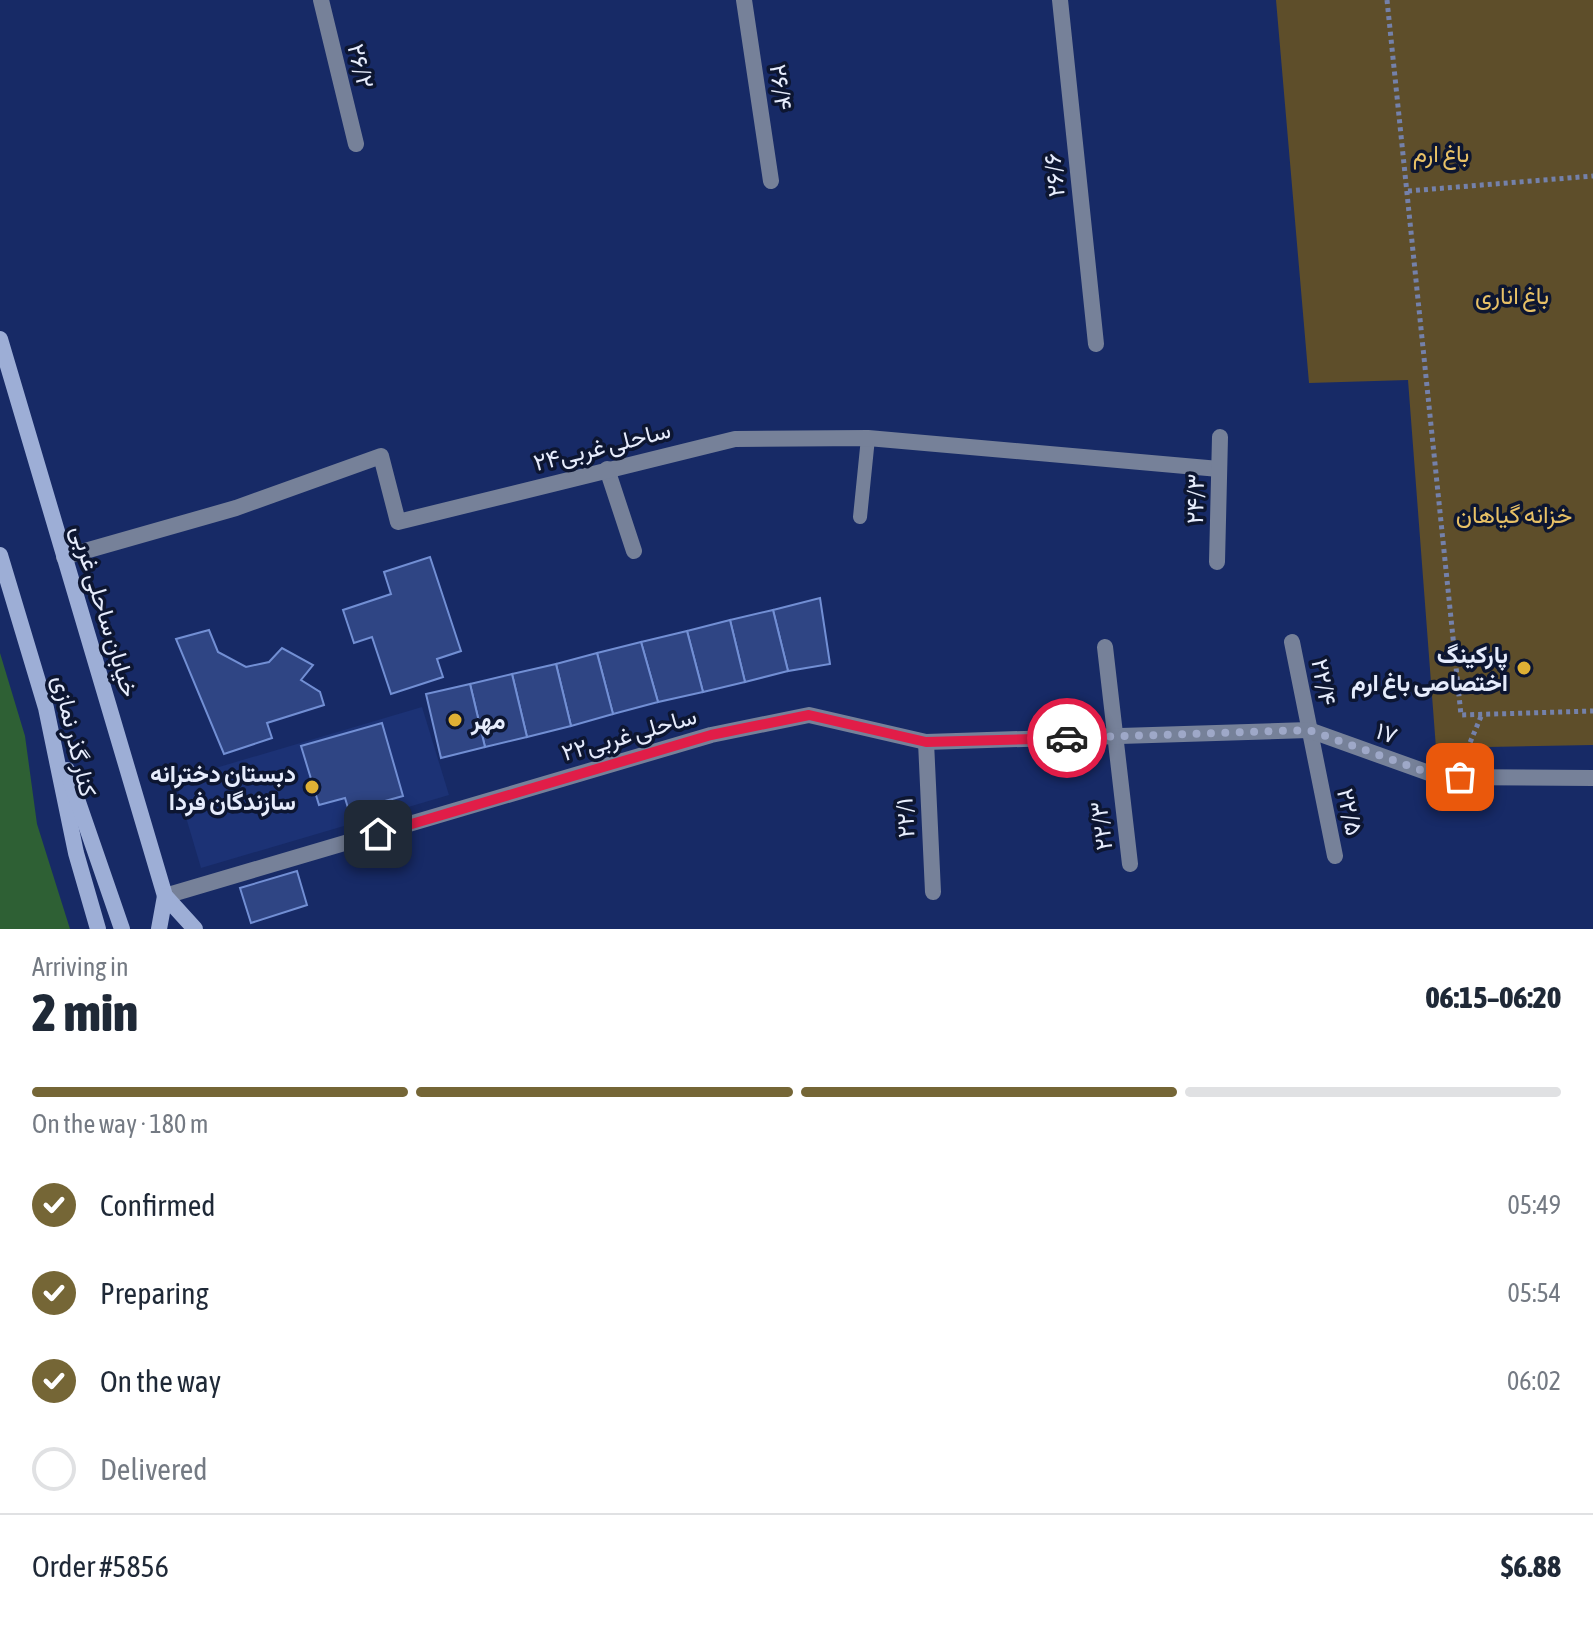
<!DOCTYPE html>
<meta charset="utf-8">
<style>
body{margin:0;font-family:"Asap Condensed",Vazirmatn,sans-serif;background:#f6f6f7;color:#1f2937;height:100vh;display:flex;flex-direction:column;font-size:30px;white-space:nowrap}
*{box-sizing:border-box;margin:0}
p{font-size:26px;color:#747a83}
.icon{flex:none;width:44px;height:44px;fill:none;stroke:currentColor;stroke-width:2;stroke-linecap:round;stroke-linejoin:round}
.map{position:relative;height:929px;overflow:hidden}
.panel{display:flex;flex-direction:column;background:#fff;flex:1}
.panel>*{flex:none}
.pin{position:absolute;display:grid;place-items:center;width:68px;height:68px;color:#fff;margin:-34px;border-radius:16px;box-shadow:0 4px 12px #0006}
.courier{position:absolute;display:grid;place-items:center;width:80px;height:80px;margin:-40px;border:6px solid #e11d48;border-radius:50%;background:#fff;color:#222;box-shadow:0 2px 10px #0007}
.overview em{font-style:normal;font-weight:800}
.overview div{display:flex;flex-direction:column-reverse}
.overview{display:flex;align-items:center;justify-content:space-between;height:136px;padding:0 32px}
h1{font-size:52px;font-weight:800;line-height:60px}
.bar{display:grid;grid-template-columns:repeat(4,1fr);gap:12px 8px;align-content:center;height:96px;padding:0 32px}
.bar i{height:10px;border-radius:6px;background:#e0e1e3}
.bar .selected{background:#756636}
.bar p{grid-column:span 4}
.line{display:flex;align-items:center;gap:20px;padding:0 32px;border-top:2px solid #e0e1e3}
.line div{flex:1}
ol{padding:0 32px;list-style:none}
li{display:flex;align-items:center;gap:24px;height:88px}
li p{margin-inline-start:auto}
li .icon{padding:8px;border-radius:50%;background:#756636;color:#fff;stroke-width:4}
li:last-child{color:#747a83}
li i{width:44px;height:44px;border:4px solid #e0e1e3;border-radius:50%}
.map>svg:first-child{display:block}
.built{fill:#1c3275}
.green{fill:#5e4e2a}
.water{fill:#2e6034}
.building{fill:#2f4584;stroke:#728fd4;stroke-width:2}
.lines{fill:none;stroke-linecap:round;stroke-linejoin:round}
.path{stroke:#7481aa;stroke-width:5;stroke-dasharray:4 4;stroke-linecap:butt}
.service{stroke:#768199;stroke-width:14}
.minor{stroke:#768199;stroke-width:16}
.secondary{stroke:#9daed6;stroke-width:16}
.done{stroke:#9ea8c8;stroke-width:8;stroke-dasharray:0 14.4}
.route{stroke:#e11d48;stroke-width:10}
.poi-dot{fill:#dfb034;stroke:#0d1631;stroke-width:3}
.labels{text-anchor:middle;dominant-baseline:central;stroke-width:7;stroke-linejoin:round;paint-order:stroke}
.street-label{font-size:24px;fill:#e6ecfc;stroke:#0d1631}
.park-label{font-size:24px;fill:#e8c166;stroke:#0d1631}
.poi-label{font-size:24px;font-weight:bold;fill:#e6ecfc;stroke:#0d1631;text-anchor:end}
</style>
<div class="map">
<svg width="1593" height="929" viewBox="0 0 1593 929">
<rect width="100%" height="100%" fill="#172a66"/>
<path class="built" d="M 422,707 L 449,795 L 201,868 L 175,780 Z"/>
<path class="green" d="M 1276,0 L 1593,0 L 1593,745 L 1436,748 L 1408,380 L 1309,383 Z"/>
<path class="water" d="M 0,653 L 25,736 L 37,824 L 70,929 L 0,929 Z"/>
<g class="building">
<path d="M 430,557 L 461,651 L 437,659 L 443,677 L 391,694 L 372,637 L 354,643 L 343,610 L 391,594 L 384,572 Z"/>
<path d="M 820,598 L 830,664 L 788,671 L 773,610 Z"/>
<path d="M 773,610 L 788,671 L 745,682 L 730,620 Z"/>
<path d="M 730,620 L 745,682 L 703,692 L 687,631 Z"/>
<path d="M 209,630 L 218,652 L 246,667 L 269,662 L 282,648 L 313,665 L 301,680 L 320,692 L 324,705 L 267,723 L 272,738 L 224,754 L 176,639 Z"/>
<path d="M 687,631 L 703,692 L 658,702 L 641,642 Z"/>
<path d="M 641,642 L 658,702 L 613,714 L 597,653 Z"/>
<path d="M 597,653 L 613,714 L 571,726 L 556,664 Z"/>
<path d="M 556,664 L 571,726 L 527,737 L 512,674 Z"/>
<path d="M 512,674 L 527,737 L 485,747 L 470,684 Z"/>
<path d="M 470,684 L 485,747 L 441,758 L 426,694 Z"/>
<path d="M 382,723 L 403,796 L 349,811 L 345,798 L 319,805 L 301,746 Z"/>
<path d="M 297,871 L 307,905 L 251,923 L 240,888 Z"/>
</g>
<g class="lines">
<g class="path">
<path d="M 1387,0 L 1461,715 L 1593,711"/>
<path d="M 1408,191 L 1593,176"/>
<path d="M 1464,757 L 1482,714"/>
</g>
<path class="service" d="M 860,517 L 868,438"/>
<g class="minor">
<path d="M 321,0 L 356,144"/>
<path d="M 744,0 L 771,181"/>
<path d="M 1060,0 L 1096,344"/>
<path d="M 607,469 L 634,551"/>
<path d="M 64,557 L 236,508 L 381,456 L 398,522 L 735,439 L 868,438 L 1219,469"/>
<path d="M 1217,562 L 1220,437"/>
<path d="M 1292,642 L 1335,856"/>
<path d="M 1105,647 L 1130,864"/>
<path d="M 926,742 L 933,892"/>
<path d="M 165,896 L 711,735 L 809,715 L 926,742 L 1309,730 L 1440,777 L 1593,778"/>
</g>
<g class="secondary">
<path d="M 0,339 L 165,896 L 195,929"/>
<path d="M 0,555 L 46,708 L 76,853 L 98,929"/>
<path d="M 67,770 L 122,929"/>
<path d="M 159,929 L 165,896"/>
</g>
</g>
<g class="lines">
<path class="done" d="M 1067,738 L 1309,730 L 1440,777 L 1460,777"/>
<path class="route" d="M 378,834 L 711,735 L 809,715 L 926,742 L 1067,738"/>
</g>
<g class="poi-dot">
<circle cx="1524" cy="668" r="8"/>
<circle cx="455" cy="720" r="8"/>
<circle cx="312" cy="787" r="8"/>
</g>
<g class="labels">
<g class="street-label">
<text transform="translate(361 66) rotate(76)">۲۶/۲</text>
<text transform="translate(781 87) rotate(82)">۲۶/۴</text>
<text transform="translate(1054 175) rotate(-96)">۲۶/۶</text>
<text transform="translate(602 446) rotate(-14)">ساحلی غربی۲۴</text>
<text transform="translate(1195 499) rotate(-89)">۲۴/۳</text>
<text transform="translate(105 611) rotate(73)">خیابان ساحلی غربی</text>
<text transform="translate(1324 682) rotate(79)">۲۲/۴</text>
<text transform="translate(1387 733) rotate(19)">۱۷</text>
<text transform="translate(629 734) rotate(-16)">ساحلی غربی۲۲</text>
<text transform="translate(75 736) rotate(77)">کنار گذر نمازی</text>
<text transform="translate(1350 812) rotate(78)">۲۲/۵</text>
<text transform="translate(905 818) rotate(-93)">۲۲/۱</text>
<text transform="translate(1101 826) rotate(-97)">۲۲/۳</text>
</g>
<g class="park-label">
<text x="1441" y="153">باغ ارم</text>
<text x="1512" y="295">باغ اناری</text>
<text x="1514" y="514">خزانه گیاهان</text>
</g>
<g class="poi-label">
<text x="1508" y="654">پارکینگ<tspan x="1508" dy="28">اختصاصی باغ ارم</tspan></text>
<text x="471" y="720" text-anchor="start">مهر</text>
<text x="296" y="773">دبستان دخترانه<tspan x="296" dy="28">سازندگان فردا</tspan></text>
</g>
</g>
</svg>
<div class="pin" style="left:1460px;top:777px;background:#ea580c"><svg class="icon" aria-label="bag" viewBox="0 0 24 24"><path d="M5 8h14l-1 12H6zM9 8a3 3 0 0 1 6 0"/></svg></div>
<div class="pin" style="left:378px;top:834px;background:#1f2937"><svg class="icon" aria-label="home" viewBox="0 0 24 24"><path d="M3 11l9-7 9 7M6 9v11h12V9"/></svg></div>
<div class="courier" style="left:1067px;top:738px"><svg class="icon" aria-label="car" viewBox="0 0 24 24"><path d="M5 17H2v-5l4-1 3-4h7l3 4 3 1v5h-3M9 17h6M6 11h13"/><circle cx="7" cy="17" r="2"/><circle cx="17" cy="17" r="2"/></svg></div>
</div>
<section class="panel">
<div class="overview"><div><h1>2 min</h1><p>Arriving in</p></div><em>06:15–06:20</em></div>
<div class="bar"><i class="selected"></i><i class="selected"></i><i class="selected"></i><i></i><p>On the way · 180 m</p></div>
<ol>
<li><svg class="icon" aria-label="check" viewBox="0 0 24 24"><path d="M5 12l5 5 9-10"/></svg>Confirmed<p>05:49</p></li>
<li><svg class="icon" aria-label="check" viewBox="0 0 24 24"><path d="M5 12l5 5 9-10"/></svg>Preparing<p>05:54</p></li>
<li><svg class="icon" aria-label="check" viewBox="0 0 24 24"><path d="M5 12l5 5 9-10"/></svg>On the way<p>06:02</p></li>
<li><i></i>Delivered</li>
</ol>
<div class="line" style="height:104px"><div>Order #5856</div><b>$6.88</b></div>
</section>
